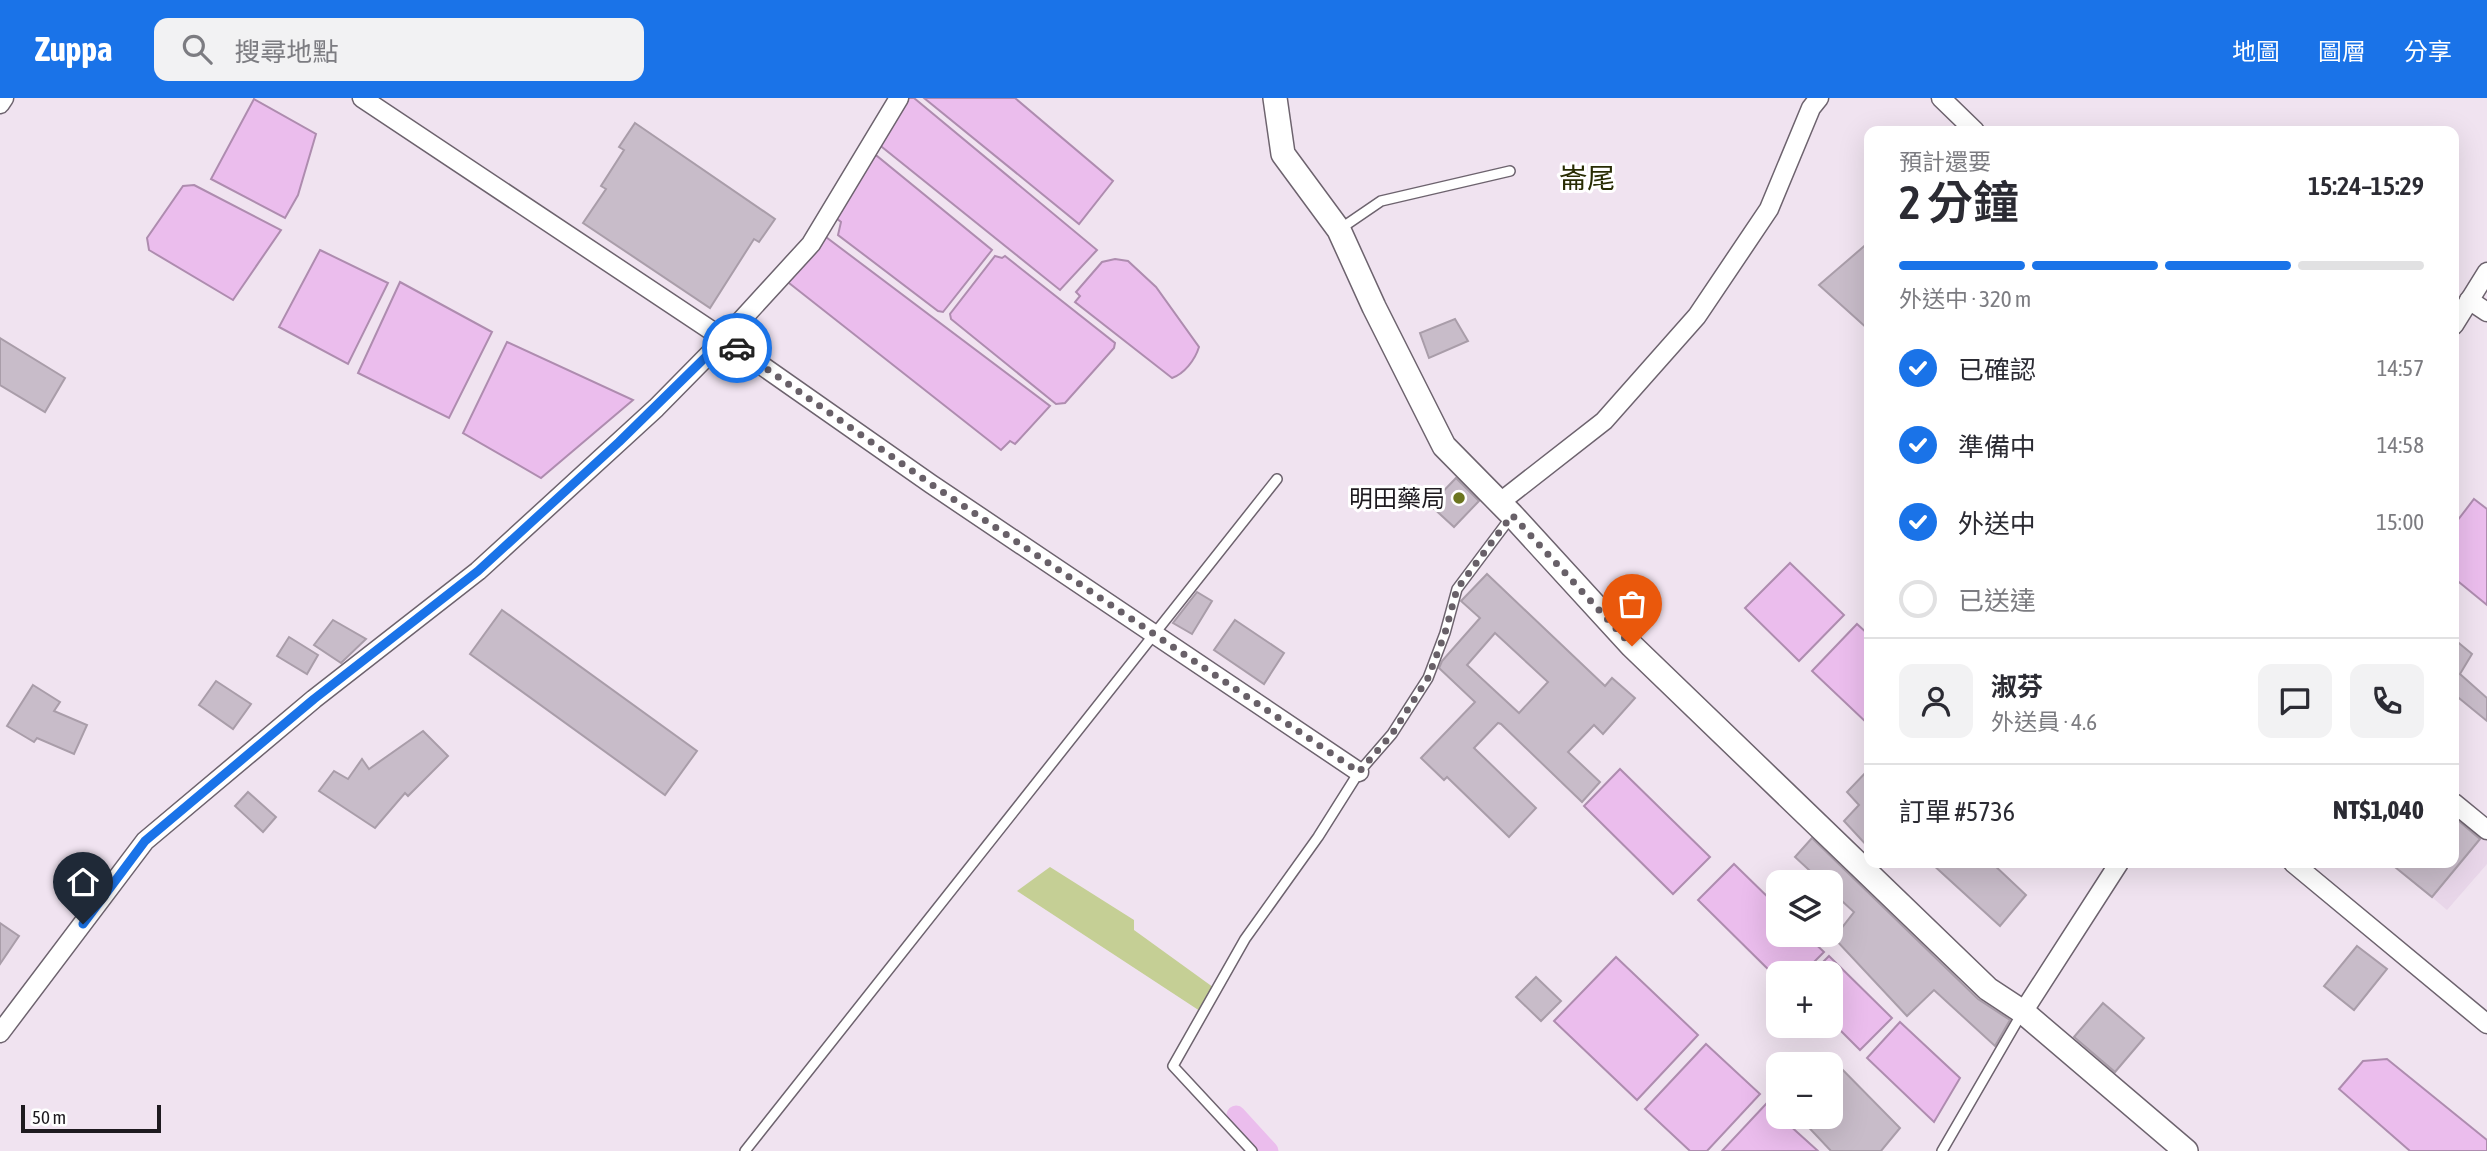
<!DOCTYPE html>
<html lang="zh-TW">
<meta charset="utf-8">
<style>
body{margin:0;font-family:"Asap Condensed","Noto Sans TC",sans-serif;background:#f2f2f3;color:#2b2b33;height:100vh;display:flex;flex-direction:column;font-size:26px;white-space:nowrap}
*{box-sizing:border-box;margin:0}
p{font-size:23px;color:#7c7c81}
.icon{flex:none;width:38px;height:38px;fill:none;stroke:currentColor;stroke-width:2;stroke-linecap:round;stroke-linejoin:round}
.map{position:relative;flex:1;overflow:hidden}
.drawer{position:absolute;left:1864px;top:28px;width:595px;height:742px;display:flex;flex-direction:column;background:#fff;border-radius:14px;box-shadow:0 7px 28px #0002}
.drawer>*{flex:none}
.controls{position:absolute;left:1766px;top:772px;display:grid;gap:14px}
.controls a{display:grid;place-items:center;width:77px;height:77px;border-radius:14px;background:#fff;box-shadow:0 7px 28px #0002;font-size:35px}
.scale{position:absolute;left:21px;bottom:18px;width:140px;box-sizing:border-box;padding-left:7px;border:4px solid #1e1a1f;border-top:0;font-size:19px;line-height:24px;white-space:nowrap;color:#1e1a1f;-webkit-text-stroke:5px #fff;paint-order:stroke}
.pin{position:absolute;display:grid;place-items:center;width:60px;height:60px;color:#fff;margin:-72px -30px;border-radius:50% 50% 50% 0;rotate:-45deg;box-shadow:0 0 7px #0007}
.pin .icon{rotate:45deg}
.courier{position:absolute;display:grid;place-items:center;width:70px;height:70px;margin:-35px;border:5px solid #1a73e8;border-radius:50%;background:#fff;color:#222;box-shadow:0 2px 9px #0007}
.summary em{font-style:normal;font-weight:600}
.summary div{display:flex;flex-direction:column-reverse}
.summary{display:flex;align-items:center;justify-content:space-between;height:119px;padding:0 35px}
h1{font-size:46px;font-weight:600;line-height:52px}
.bar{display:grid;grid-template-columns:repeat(4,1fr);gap:10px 7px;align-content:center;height:84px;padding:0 35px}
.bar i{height:9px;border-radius:5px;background:#e1e1e2}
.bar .current{background:#1a73e8}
.bar p{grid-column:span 4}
.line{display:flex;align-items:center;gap:18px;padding:0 35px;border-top:2px solid #e1e1e2}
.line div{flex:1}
.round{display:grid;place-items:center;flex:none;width:74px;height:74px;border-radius:14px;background:#f2f2f3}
ol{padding:0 35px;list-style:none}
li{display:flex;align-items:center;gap:21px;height:77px}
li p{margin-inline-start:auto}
li .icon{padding:7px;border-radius:50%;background:#1a73e8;color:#fff;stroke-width:4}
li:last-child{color:#7c7c81}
li i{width:38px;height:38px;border:4px solid #e1e1e2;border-radius:50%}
header{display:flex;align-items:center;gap:42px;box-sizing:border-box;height:98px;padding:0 35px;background:#1a73e8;color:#fff}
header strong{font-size:33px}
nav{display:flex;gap:38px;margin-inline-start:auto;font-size:24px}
.search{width:490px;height:63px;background:#f2f2f3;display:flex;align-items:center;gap:18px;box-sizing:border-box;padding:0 24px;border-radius:14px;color:#7c7c81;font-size:26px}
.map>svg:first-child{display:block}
.built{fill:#e8d6e9}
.green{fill:#c5cf95}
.water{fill:#ebbded;stroke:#ae8caf;stroke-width:2}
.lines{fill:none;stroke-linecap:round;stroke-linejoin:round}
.canal{stroke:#ebbded;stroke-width:19}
.building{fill:#c8bcc9;stroke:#a99da9;stroke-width:2;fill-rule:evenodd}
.service-casing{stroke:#6d636e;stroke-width:12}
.minor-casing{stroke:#6d636e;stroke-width:21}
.tertiary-casing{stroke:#6d636e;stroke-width:26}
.service{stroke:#fff;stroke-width:9}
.minor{stroke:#fff;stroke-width:18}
.tertiary{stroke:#fff;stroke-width:23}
.done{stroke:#686068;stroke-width:7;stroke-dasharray:0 12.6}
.route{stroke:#1a73e8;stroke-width:9}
.poi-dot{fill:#6b751f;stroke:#fff;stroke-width:2.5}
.labels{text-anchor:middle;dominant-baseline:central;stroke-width:6;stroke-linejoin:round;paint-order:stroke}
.poi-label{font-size:24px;fill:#1e1a1f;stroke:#fff;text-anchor:end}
.quarter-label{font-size:28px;fill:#282c03;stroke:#fff}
</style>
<header>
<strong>Zuppa</strong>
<div class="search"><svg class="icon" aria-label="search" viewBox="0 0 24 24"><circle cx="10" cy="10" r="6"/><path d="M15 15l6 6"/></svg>搜尋地點</div>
<nav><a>地圖</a><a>圖層</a><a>分享</a></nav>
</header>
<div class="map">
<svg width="2487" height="1053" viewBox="0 0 2487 1053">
<rect width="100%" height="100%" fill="#f0e3f0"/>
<path class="built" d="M 2454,716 L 2487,742 L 2487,766 L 2447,812 L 2392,765 L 2454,765 Z"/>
<path class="green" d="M 1050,769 L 1134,822 L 1134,832 L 1217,892 L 1203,915 L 1017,793 Z"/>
<g class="water">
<path d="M 904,0 L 914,0 L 1097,152 L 1060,192 L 877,45 Z"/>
<path d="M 924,0 L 1015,0 L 1113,83 L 1079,126 Z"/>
<path d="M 254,1 L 316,36 L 298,97 L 285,120 L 211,81 Z"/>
<path d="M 872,57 L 877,58 L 992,152 L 943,214 L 938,213 L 838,137 L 841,124 L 836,120 Z"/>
<path d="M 194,87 L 281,132 L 233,202 L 149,152 L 147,140 L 183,88 Z"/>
<path d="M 818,133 L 1050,308 L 1015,346 L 1010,343 L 1001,352 L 789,185 L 788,179 Z"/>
<path d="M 320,152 L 388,185 L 348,266 L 279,229 Z"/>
<path d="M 995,158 L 1002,160 L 1005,158 L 1115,245 L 1114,250 L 1065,305 L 1056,306 L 951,221 L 950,216 Z"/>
<path d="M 1115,161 L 1128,163 L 1156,189 L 1199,249 C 1195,262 1184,276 1172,280 L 1075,204 L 1080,198 L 1076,194 L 1102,164 Z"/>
<path d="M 400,184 L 492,234 L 449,320 L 358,275 Z"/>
<path d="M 507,244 L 633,302 L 541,380 L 463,335 Z"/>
<path d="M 2474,401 L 2487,411 L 2487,507 L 2454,480 L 2454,427 Z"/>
<path d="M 1790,465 L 1844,517 L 1799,563 L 1745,510 Z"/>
<path d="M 1857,526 L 1869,537 L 1869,627 L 1812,573 Z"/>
<path d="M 1620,671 L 1710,759 L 1673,796 L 1584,708 Z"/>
<path d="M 1734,766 L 1778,809 L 1778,836 L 1806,837 L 1824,854 L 1803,875 L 1778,875 L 1778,881 L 1698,802 Z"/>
<path d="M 1829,858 L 1892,920 L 1860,952 L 1831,923 L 1830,875 L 1812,875 Z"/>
<path d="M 1616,859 L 1698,937 L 1637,1002 L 1554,923 Z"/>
<path d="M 1900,924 L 1960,980 L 1934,1024 L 1867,960 Z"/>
<path d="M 1706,946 L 1760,996 L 1707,1053 L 1690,1053 L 1645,1011 Z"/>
<path d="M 2387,961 L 2487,1042 L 2487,1053 L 2410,1053 L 2339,991 L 2363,963 Z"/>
<path d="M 1766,1006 L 1818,1053 L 1722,1053 Z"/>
</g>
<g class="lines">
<path class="canal" d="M 1236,1017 L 1269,1053"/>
</g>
<g class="building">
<path d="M 635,25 L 775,121 L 759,144 L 754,141 L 710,210 L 583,125 L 606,91 L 601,88 L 624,52 L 619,49 Z"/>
<path d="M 1869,144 L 1869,232 L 1819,187 Z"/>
<path d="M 1455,221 L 1468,243 L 1429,260 L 1420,235 Z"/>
<path d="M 0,240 L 65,280 L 45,314 L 0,287 Z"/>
<path d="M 1456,380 L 1479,403 L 1454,429 L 1430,407 Z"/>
<path d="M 1487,476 L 1605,588 L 1612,580 L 1635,600 L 1603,636 L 1594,627 L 1568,654 L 1600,684 L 1582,704 L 1501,626 L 1498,625 L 1474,650 L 1536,710 L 1509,739 L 1447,679 L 1444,682 L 1421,660 L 1475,604 L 1439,570 L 1442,563 L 1480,520 L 1461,503 ZM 1495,535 L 1548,584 L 1519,615 L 1467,567 Z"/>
<path d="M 1197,494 L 1212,503 L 1192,536 L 1173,525 Z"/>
<path d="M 502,512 L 697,653 L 665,697 L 470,556 Z"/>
<path d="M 333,522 L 366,541 L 341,565 L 314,547 Z"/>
<path d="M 1235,522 L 1284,555 L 1264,586 L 1214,552 Z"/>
<path d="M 289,539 L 318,557 L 307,576 L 277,558 Z"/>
<path d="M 2454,541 L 2472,556 L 2460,576 L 2487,600 L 2487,623 L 2454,596 Z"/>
<path d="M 216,583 L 251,606 L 233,631 L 199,607 Z"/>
<path d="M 33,587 L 60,604 L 54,613 L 87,627 L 74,656 L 37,640 L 34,644 L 7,628 Z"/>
<path d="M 423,633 L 448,658 L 408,698 L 405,695 L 375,730 L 319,693 L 334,673 L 348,681 L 362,661 L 369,671 Z"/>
<path d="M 1869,671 L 1869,750 L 1844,723 L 1859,707 L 1847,694 Z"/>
<path d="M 248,694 L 276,719 L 263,734 L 235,708 Z"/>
<path d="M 2454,719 L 2480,741 L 2432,799 L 2390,765 L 2454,765 Z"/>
<path d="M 1812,740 L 1978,901 L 2010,922 L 1995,948 L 1934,892 L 1907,918 L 1834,840 L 1854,814 L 1830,792 L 1830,784 L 1822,784 L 1795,759 Z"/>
<path d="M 1931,765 L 1992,765 L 2026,797 L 2000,828 Z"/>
<path d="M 0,825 L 19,838 L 0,866 Z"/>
<path d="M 2357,848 L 2387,871 L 2354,912 L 2324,888 Z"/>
<path d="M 1536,879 L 1561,903 L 1541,923 L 1516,899 Z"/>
<path d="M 2103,905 L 2144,940 L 2115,974 L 2074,939 Z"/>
<path d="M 1830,959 L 1900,1030 L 1881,1053 L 1831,1053 L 1798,1018 L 1830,1018 Z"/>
</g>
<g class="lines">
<g class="service-casing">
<g id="service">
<path d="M 1340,131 L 1381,103 L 1510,73"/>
<path d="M 745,1053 L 1277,381"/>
<path d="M 1252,1053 L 1173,968 L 1245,841 L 1318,739 L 1359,674 L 1392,636 L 1428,580 L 1445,535 L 1457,491 L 1511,419"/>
<path d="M 1942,1053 L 2022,915"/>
</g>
</g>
<g class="minor-casing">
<g id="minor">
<path d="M 362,0 L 724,241 L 931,386 L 1359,674"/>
<path d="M 1941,0 L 1975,33"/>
<path d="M 0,6 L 4,0"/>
<path d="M 2469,202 L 2487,214"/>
<path d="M 2454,227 L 2487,174"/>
<path d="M 1499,405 L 1604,323 L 1697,218 L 1769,111 L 1811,10 L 1819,0"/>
<path d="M 2454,705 L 2487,732"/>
<path d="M 2293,765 L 2487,926"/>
<path d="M 2023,914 L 2119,765"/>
<path d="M 0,935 L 145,743 L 314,601 L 478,473 L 656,310 L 724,241 L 811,146 L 899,0"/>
</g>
</g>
<g class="tertiary-casing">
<path id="tertiary" d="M 1275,0 L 1283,56 L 1339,132 L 1374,209 L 1444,348 L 1512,417 L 1632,548 L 1988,891 L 2023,914 L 2186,1053"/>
</g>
<use href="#service" class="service"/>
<use href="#minor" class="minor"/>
<use href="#tertiary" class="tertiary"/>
</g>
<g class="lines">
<path class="done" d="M 737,250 L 931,386 L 1359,674 L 1392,636 L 1428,580 L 1445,535 L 1457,491 L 1512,417 L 1632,548"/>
<path class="route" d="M 83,826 L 145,743 L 314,601 L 478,473 L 619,344 L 724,241 L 737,250"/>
</g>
<circle class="poi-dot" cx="1459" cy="400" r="7"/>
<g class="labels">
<g class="poi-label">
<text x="1445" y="400">明田藥局</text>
</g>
<g class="quarter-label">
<text x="1587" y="80">崙尾</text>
</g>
</g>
</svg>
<div class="controls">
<a><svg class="icon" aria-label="layers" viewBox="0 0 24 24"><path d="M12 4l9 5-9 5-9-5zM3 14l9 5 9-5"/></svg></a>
<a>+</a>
<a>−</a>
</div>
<div class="scale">50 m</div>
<div class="pin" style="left:1632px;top:548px;background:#ea580c"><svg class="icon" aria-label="bag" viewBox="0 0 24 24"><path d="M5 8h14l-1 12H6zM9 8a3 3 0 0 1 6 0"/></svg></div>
<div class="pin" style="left:83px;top:826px;background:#1f2937"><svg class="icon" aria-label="home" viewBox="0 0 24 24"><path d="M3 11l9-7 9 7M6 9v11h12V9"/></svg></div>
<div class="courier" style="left:737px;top:250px"><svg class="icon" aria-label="car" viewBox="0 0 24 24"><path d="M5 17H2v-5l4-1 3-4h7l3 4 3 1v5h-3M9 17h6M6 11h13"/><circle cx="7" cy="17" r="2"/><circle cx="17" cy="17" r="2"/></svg></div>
<section class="drawer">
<div class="summary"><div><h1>2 分鐘</h1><p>預計還要</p></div><em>15:24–15:29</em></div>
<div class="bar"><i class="current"></i><i class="current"></i><i class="current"></i><i></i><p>外送中 · 320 m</p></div>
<ol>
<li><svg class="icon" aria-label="check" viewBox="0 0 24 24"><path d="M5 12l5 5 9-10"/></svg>已確認<p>14:57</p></li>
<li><svg class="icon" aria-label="check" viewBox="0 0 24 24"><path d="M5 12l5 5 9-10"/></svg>準備中<p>14:58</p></li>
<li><svg class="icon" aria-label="check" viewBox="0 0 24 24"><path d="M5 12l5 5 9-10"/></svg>外送中<p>15:00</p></li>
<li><i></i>已送達</li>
</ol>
<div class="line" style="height:126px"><a class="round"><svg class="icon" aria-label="person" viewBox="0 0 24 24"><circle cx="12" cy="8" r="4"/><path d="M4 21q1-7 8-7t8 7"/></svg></a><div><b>淑芬</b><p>外送員 · 4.6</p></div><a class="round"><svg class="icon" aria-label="chat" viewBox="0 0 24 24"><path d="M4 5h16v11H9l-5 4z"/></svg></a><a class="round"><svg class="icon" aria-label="phone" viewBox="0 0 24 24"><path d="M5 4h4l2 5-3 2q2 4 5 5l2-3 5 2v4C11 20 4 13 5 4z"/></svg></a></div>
<div class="line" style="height:91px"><div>訂單 #5736</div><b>NT$1,040</b></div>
</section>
</div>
